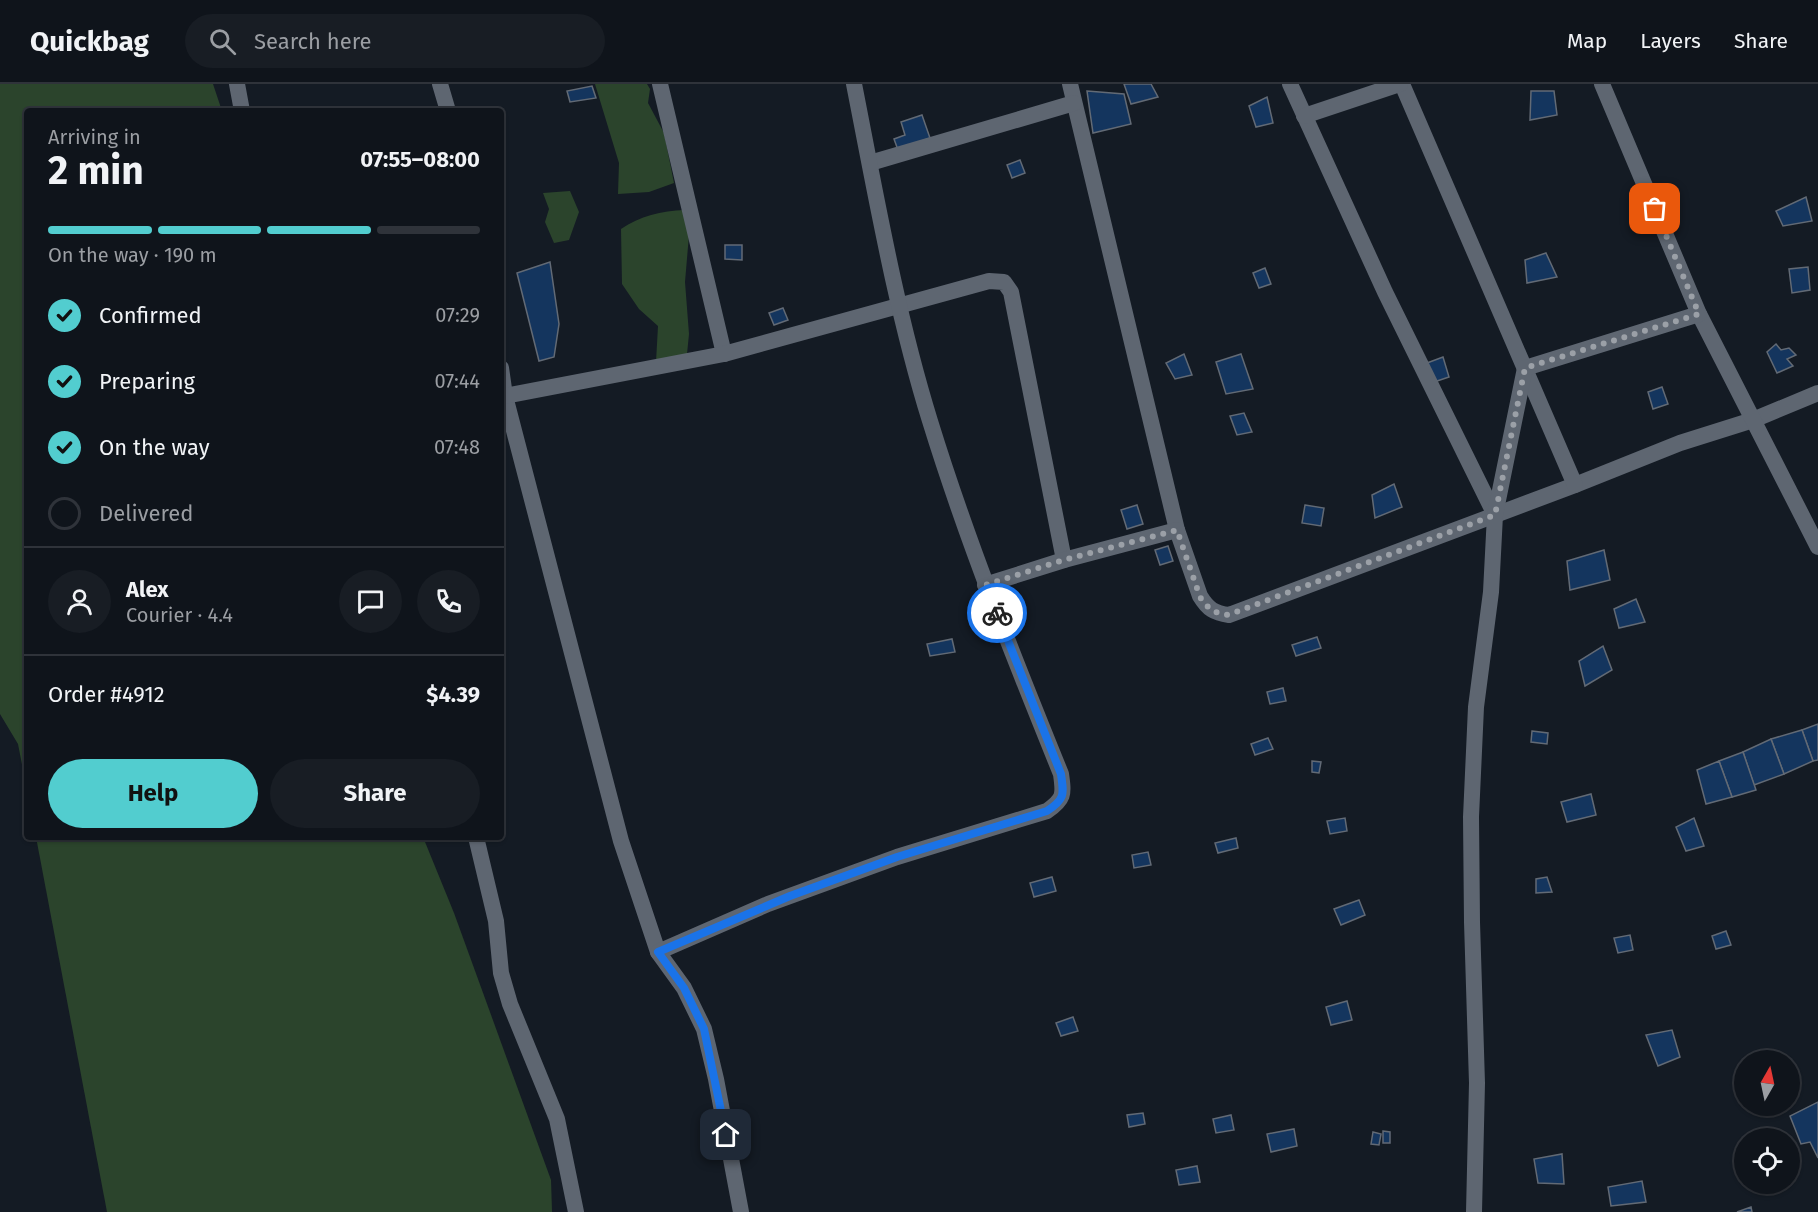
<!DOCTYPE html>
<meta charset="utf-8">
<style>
body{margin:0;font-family:"Fira Sans",sans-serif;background:#181d24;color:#f1f3f6;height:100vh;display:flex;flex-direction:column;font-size:22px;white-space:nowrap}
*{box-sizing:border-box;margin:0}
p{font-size:20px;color:#9b9ea3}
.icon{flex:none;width:33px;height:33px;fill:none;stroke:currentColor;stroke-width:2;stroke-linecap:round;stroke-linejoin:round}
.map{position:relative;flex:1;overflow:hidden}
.panel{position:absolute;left:24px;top:24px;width:480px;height:732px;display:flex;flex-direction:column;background:#0f141b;border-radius:6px;box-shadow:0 2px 4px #0004,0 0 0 2px #2f333a}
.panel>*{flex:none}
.needle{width:39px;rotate:9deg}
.controls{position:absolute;left:1734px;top:966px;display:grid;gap:12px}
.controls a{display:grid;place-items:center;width:66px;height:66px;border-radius:50%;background:#0f141b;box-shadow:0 2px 4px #0004,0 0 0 2px #2f333a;font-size:30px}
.pin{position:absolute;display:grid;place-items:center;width:51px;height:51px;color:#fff;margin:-26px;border-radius:12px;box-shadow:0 3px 9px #0006}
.courier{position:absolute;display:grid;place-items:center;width:60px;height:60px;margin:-30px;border:4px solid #1a73e8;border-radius:50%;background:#fff;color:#222;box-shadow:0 2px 8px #0007}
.overview em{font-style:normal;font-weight:700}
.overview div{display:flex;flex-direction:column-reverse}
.overview{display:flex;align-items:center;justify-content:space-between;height:102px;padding:0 24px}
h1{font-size:39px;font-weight:700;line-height:45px}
.bar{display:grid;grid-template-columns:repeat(4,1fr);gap:9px 6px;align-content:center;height:72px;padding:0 24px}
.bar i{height:8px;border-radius:4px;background:#2f333a}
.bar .current{background:#52cdcf}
.bar p{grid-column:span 4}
.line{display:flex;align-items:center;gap:15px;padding:0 24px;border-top:2px solid #2f333a}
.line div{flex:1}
.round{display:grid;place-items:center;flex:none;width:63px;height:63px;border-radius:32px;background:#181d24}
ol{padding:0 24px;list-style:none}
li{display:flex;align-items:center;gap:18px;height:66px}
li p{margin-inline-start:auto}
li .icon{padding:6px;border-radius:50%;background:#52cdcf;color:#111;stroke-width:4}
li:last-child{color:#9b9ea3}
li i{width:33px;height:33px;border:3px solid #2f333a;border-radius:50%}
.primary-button{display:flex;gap:12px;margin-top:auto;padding:12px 24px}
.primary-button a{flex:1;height:69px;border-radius:36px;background:#52cdcf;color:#111;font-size:24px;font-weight:700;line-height:69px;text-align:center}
.primary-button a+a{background:#181d24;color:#f1f3f6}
header{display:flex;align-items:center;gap:36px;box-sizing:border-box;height:84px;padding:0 30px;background:#0f141b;border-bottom:2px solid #2f333a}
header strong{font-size:28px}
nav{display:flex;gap:33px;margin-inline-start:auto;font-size:21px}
.search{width:420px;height:54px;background:#181d24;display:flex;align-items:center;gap:15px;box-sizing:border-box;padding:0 21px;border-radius:33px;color:#9b9ea3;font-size:22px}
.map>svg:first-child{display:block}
.green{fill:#2b442c}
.building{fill:#14355e;stroke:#626a75;stroke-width:1.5}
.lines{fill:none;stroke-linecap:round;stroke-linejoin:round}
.minor{stroke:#5e6671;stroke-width:16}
.done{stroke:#9ba0a7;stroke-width:6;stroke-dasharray:0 10.8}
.route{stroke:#1a73e8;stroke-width:8}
</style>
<header>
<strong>Quickbag</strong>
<div class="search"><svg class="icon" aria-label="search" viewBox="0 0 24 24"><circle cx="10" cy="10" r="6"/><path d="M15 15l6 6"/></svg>Search here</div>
<nav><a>Map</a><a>Layers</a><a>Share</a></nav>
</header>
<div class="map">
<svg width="1818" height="1128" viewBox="0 0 1818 1128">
<rect width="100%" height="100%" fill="#141b24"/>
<g class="green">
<path d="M 0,0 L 213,0 L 222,27 L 27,27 L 27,706 L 18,660 L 0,630 Z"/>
<path d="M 595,0 L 647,0 L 650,5 L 648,19 L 664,49 L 674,99 L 649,108 L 618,110 L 619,79 Z"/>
<path d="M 570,107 L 579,128 L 569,156 L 554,159 L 545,138 L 549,125 L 543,109 Z"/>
<path d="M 685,126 L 689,151 L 685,198 L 689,250 L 687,270 L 656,278 L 658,242 L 639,225 L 622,200 L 621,145 C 640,132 661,127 685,126 Z"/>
<path d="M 36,753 L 423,753 L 454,829 L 551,1096 L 552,1128 L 107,1128 Z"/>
</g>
<g class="building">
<path d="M 1124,0 L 1151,0 L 1158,13 L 1131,20 Z"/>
<path d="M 592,2 L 596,14 L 570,18 L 567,7 Z"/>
<path d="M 1087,7 L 1124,10 L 1131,40 L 1093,49 Z"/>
<path d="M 1531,7 L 1554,7 L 1557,31 L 1530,36 Z"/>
<path d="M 1267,13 L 1273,39 L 1256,43 L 1249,22 Z"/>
<path d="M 922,31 L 930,54 L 898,66 L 894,55 L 905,51 L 901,38 Z"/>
<path d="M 1020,76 L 1025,89 L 1012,94 L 1007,81 Z"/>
<path d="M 1806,113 L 1812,137 L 1783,142 L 1776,127 Z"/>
<path d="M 725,161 L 742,161 L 742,176 L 725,175 Z"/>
<path d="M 1546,169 L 1557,193 L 1527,199 L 1525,176 Z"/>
<path d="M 550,178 L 559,240 L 554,273 L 539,277 L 517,189 Z"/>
<path d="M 1808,183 L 1810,206 L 1792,209 L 1789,185 Z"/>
<path d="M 1265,184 L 1271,200 L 1259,204 L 1253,189 Z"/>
<path d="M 783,224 L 788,236 L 774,241 L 769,229 Z"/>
<path d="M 1776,260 L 1781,266 L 1789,264 L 1796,271 L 1787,275 L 1793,282 L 1777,289 L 1767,268 Z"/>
<path d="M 1184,270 L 1192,291 L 1175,295 L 1166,279 Z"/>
<path d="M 1241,270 L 1253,305 L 1226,310 L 1216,278 Z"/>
<path d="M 1443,273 L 1449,293 L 1434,298 L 1427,279 Z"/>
<path d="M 1662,303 L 1668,320 L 1653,325 L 1648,308 Z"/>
<path d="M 1244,329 L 1252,348 L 1237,351 L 1230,332 Z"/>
<path d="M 1394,400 L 1402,423 L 1375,434 L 1372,411 Z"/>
<path d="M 1137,421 L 1143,440 L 1127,445 L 1121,426 Z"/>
<path d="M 1305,421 L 1324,424 L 1321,442 L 1302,439 Z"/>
<path d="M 1168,462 L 1173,477 L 1160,481 L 1155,466 Z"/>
<path d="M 1604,466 L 1610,496 L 1570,506 L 1567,477 Z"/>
<path d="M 1636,515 L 1645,538 L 1619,544 L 1614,525 Z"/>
<path d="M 1317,553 L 1321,564 L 1296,572 L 1292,561 Z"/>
<path d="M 952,555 L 955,568 L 930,572 L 927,560 Z"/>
<path d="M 1603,562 L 1612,586 L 1585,602 L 1579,577 Z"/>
<path d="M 1283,604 L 1286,617 L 1270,620 L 1267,608 Z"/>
<path d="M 1818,640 L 1818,676 L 1813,677 L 1802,646 Z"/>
<path d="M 1802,646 L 1813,677 L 1784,690 L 1771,655 Z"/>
<path d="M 1532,647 L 1548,649 L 1547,660 L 1531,658 Z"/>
<path d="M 1268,654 L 1273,665 L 1255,671 L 1251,660 Z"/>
<path d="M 1771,655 L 1784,690 L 1754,701 L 1743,668 Z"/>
<path d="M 1743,668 L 1756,706 L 1732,713 L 1719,677 Z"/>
<path d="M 1312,677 L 1321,678 L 1319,689 L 1312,688 Z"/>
<path d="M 1719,677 L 1732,713 L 1706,720 L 1697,686 Z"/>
<path d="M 1591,710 L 1596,731 L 1567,738 L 1561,718 Z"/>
<path d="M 1345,734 L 1347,747 L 1330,750 L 1327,737 Z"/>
<path d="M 1694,734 L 1704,762 L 1686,767 L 1676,743 Z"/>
<path d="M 1236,754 L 1238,764 L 1218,769 L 1215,759 Z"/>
<path d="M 1148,768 L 1151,781 L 1134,784 L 1132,771 Z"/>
<path d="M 1052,793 L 1056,807 L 1034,813 L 1030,799 Z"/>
<path d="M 1547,793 L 1552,808 L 1536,809 L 1536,795 Z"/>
<path d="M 1359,816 L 1365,831 L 1341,841 L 1334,825 Z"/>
<path d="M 1726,847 L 1731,861 L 1716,865 L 1712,852 Z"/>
<path d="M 1630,851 L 1633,866 L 1618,869 L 1614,854 Z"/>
<path d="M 1347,917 L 1352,936 L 1331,941 L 1326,923 Z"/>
<path d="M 1073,933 L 1078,947 L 1061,952 L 1056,939 Z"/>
<path d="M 1672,946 L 1680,973 L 1658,982 L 1646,951 Z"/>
<path d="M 1818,1018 L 1818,1074 L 1810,1058 L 1801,1060 L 1790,1032 Z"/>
<path d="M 1143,1029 L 1145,1040 L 1129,1043 L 1127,1031 Z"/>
<path d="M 1231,1031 L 1234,1046 L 1216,1049 L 1213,1035 Z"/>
<path d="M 1294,1045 L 1297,1062 L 1271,1068 L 1267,1050 Z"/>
<path d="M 1383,1047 L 1390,1048 L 1390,1059 L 1383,1059 Z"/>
<path d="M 1373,1048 L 1381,1050 L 1379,1061 L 1371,1060 Z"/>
<path d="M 1562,1070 L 1564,1100 L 1538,1099 L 1534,1075 Z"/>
<path d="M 1197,1082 L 1200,1098 L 1179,1101 L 1176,1086 Z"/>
<path d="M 1642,1097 L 1646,1118 L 1611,1122 L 1608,1103 Z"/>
<path d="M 1751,1123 L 1752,1128 L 1737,1128 Z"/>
</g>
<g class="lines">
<g class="minor">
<path d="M 237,0 L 242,27"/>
<path d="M 440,0 L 448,27"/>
<path d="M 660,0 L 724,270"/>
<path d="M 1070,0 L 1177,446 L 1200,512 C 1208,525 1214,529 1229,531 L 1575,401 L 1680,359 L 1753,336 L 1818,309"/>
<path d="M 1290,0 L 1385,208 L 1495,431"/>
<path d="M 1402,0 L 1575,401"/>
<path d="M 1602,0 L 1699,230 L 1818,463"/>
<path d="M 1304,32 L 1400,0"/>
<path d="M 870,79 L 1074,19"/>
<path d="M 501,284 L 505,312 L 621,757 L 658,868 L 684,904 L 704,945 L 716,995 L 741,1128"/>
<path d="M 505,312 L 724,270 L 989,197 L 1004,198 L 1011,208 L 1064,476"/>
<path d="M 985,501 L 1064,476 L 1177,446"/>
<path d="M 476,753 L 496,837 L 501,889 L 510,920 L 557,1035 L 576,1128"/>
<path d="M 658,868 L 768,820 L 897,773 L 1047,727 C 1064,715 1064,711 1061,690 C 1014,574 967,457 930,337 C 896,227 876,112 854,0"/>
<path d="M 1474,1128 L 1477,999 L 1472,838 L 1471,733 L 1476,623 L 1491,508 L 1495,431 L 1525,284 L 1699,230"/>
</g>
</g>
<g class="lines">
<path class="done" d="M 997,529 L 985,501 L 1064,476 L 1177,446 L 1200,513 C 1208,525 1214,529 1228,531 L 1495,431 L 1525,284 L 1699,230 L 1655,125"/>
<path class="route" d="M 726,1051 L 704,945 L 684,904 L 658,868 L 790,812 L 897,773 L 1047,727 C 1065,715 1064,711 1061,690 L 997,529"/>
</g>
</svg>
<div class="controls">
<a><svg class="needle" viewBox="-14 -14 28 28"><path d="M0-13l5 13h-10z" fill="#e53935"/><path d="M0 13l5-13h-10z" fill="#9b9ea3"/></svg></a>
<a><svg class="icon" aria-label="locate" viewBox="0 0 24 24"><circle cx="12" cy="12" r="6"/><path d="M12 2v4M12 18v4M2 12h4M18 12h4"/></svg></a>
</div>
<div class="pin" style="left:1655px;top:125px;background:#ea580c"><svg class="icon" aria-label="bag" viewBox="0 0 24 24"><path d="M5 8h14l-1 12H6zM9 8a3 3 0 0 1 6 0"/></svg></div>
<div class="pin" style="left:726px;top:1051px;background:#1f2937"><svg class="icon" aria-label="home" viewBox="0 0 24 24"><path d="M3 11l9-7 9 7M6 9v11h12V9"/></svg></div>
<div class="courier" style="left:997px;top:529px"><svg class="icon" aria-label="bike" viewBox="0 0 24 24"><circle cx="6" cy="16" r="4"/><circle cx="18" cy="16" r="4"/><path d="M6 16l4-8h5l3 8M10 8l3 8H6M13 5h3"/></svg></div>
<section class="panel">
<div class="overview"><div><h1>2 min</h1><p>Arriving in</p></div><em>07:55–08:00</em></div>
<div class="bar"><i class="current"></i><i class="current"></i><i class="current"></i><i></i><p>On the way · 190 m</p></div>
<ol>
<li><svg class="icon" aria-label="check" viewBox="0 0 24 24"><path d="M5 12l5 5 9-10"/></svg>Confirmed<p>07:29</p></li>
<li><svg class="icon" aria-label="check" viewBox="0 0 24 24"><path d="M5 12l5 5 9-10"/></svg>Preparing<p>07:44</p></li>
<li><svg class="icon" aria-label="check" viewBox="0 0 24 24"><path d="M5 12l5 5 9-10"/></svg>On the way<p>07:48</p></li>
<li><i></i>Delivered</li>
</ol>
<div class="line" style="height:108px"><a class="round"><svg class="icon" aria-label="person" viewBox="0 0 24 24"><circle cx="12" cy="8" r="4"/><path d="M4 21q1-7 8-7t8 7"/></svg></a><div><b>Alex</b><p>Courier · 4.4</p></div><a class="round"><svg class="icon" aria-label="chat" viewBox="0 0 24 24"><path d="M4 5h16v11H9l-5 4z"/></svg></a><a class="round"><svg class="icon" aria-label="phone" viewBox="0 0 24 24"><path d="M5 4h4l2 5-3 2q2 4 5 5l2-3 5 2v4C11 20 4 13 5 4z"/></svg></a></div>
<div class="line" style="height:78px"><div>Order #4912</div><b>$4.39</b></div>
<div class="primary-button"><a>Help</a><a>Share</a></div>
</section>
</div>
